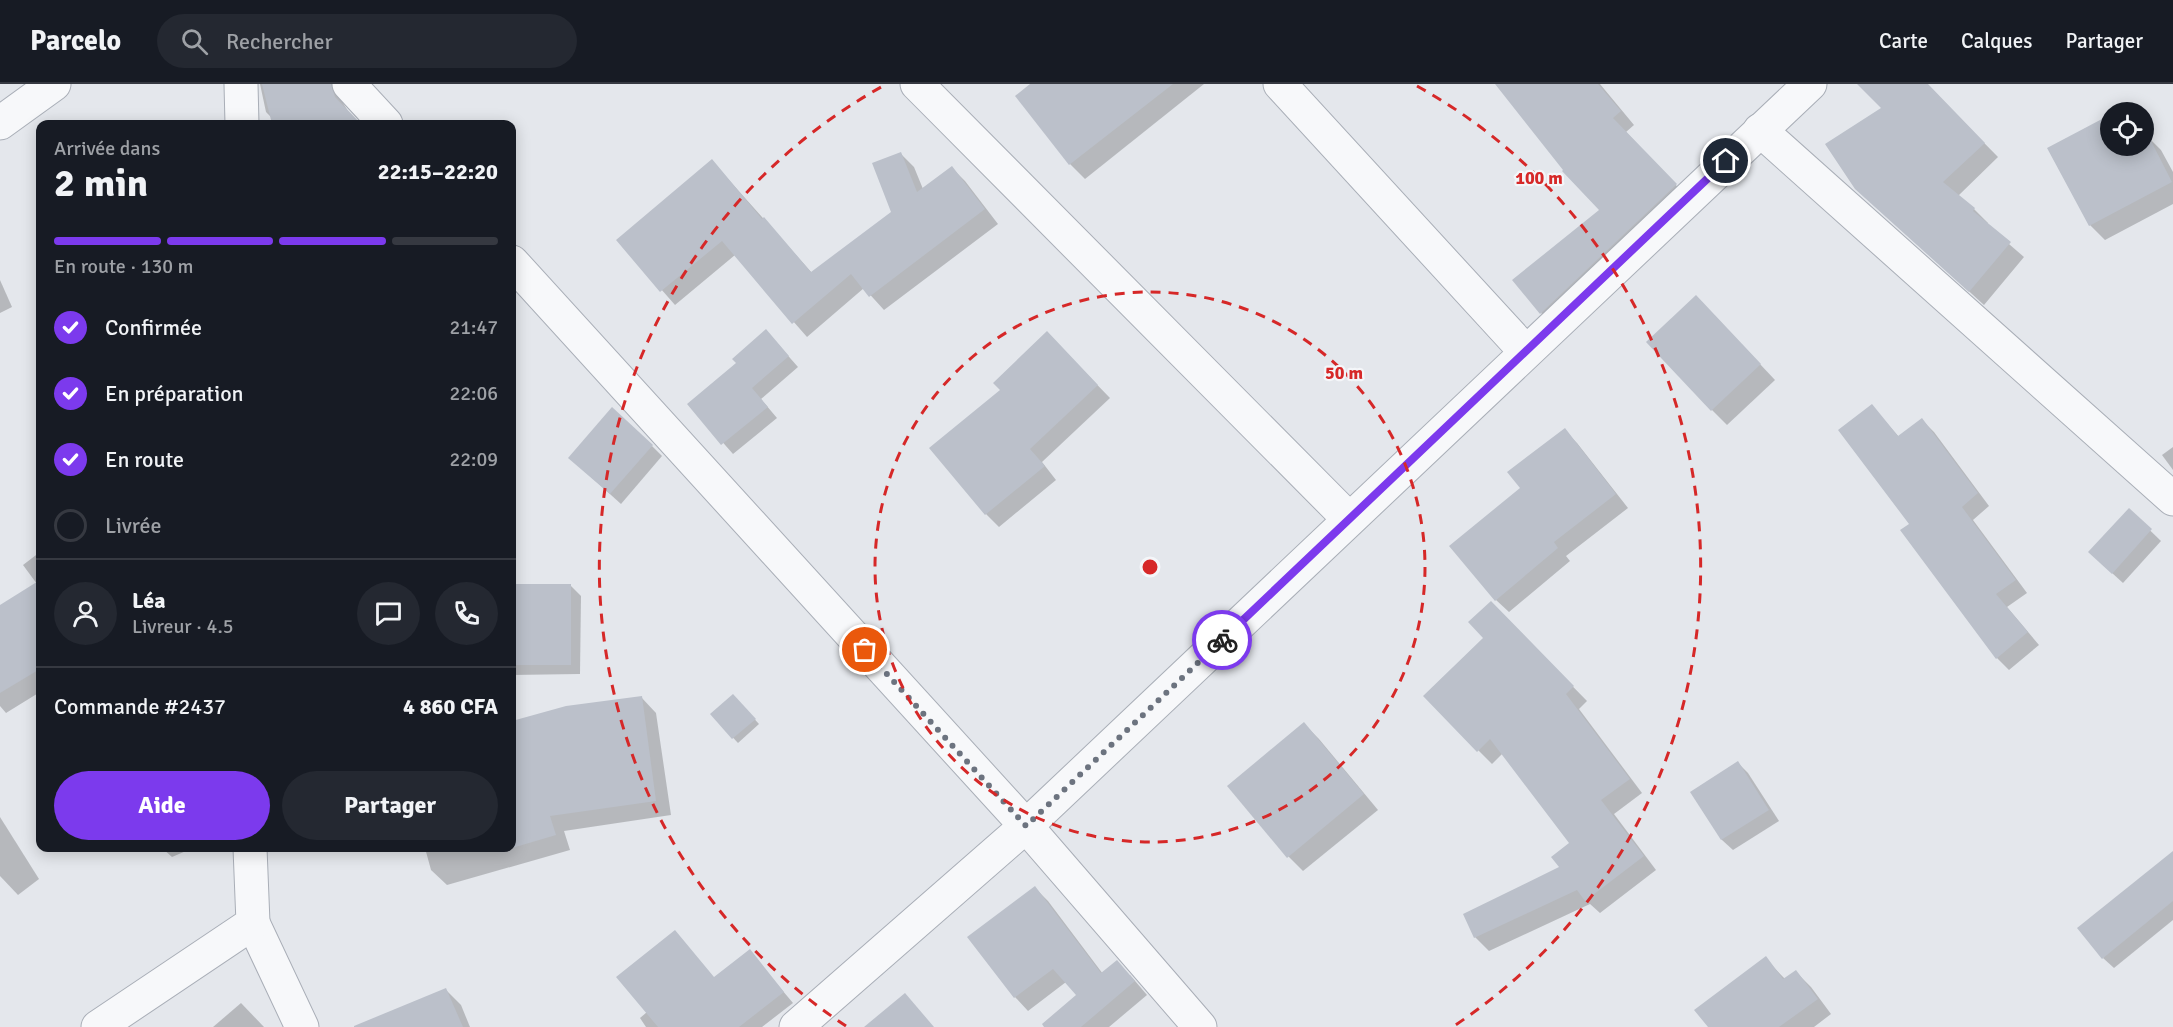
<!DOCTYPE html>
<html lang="fr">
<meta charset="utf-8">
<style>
body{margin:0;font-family:Signika,sans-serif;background:#242831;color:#f1f3f6;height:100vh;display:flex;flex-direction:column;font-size:22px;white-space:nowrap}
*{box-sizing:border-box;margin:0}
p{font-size:20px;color:#9ea1a6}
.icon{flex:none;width:33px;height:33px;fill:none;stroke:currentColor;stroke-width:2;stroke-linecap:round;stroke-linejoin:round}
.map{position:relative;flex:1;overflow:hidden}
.side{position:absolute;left:36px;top:36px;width:480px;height:732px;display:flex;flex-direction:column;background:#171b24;border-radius:12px;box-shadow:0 3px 15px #0003}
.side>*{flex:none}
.tools{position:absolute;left:2100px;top:18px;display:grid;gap:12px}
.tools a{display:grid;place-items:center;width:54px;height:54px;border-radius:50%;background:#171b24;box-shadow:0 3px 15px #0003;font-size:30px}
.pin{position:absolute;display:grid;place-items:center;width:51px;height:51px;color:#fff;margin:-26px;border:3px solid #fff;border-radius:50%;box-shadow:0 2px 6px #0007}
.courier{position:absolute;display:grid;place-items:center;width:60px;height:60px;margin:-30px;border:4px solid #7c3aed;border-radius:50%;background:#fff;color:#222;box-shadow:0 2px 8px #0007}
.headline em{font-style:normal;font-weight:700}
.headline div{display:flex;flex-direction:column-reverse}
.headline{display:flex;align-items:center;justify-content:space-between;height:102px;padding:0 18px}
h1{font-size:39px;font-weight:700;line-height:45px}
.bar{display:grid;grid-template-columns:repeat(4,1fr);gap:9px 6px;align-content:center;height:72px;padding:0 18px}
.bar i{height:8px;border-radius:4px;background:#363941}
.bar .active{background:#7c3aed}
.bar p{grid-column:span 4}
.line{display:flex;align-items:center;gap:15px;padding:0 18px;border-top:2px solid #363941}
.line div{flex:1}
.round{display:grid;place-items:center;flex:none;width:63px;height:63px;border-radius:32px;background:#242831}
ol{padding:0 18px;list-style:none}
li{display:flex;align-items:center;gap:18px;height:66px}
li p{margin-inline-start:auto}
li .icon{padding:6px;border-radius:50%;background:#7c3aed;color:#fff;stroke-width:4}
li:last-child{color:#9ea1a6}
li i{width:33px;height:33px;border:3px solid #363941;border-radius:50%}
.primary-button{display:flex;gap:12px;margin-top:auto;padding:12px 18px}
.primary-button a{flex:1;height:69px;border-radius:36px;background:#7c3aed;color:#fff;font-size:24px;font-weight:700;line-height:69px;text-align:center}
.primary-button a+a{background:#242831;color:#f1f3f6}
header{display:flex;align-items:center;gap:36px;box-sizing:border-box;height:84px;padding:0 30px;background:#171b24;border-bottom:2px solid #363941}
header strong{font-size:28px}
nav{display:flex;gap:33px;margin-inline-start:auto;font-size:21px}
.search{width:420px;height:54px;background:#242831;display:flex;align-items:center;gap:15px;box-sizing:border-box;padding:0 21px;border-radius:33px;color:#9ea1a6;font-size:22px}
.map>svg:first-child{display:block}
.shadow{fill:#0003}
.building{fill:#bbc0ca}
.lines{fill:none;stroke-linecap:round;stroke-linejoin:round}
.minor-casing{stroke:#a9aeb7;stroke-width:35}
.minor{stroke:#f7f8fa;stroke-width:33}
.done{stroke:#6c737f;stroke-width:6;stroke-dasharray:0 10.8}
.route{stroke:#7c3aed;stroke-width:8}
.ring{fill:none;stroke:#d62828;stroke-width:3;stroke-dasharray:10 8}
.centre{fill:#d62828;stroke:#f4f6f9;stroke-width:3}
.ring-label{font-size:18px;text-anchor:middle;font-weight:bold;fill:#d62828;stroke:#f4f6f9;stroke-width:4.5;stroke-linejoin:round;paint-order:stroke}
</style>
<header>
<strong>Parcelo</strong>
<div class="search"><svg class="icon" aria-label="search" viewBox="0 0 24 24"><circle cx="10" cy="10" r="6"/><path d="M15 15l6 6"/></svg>Rechercher</div>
<nav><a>Carte</a><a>Calques</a><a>Partager</a></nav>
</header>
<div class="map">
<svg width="2173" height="943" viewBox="0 0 2173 943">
<rect width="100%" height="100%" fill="#e4e7ec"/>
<g class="shadow">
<path d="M 260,0 L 350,0 L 343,7 L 343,19 L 348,27 L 360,40 L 274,40 L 272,34 L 266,28 Z"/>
<path d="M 1032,0 L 1204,0 L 1085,95 L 1070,80 Z"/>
<path d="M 1497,0 L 1600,0 L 1634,41 L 1626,48 L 1689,115 L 1555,242 L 1541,229 L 1601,126 Z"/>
<path d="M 1874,0 L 1926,0 L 1998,73 L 1958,112 L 1974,125 L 1988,139 L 1987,141 L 2024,173 L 1984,221 L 1856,104 L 1883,24 Z"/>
<path d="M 2101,37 L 2110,46 L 2110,62 L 2122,63 L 2144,62 L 2144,52 L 2146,51 L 2161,66 L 2173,88 L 2173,120 L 2105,156 L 2090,141 Z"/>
<path d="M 901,70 L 914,83 L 923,105 L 952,84 L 965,97 L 998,140 L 884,226 L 864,204 L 807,253 L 735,171 L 675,221 L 618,156 L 712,77 L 812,189 L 893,128 Z"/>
<path d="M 0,196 L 12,223 L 0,229 Z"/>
<path d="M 1711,228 L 1775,296 L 1727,341 L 1712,326 Z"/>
<path d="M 1047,249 L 1110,314 L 1042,378 L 1056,396 L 999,443 L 986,430 L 1002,306 Z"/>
<path d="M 776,258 L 798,283 L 761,315 L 777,334 L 733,370 L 689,320 Z"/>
<path d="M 1872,322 L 1899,353 L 1922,336 L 1934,348 L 1989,422 L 1973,436 L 2027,509 L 2007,523 L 2039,561 L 2009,586 L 1997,574 L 1902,447 L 1911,441 Z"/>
<path d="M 1564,346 L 1577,359 L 1628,424 L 1566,472 L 1570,477 L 1509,528 L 1496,516 L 1522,405 Z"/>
<path d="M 652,362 L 662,372 L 621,420 L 581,384 Z"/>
<path d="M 2173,363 L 2173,386 L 2162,371 Z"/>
<path d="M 2129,426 L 2161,457 L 2123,499 L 2100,478 Z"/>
<path d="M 40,468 L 40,608 L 6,629 L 0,622 L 0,523 L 37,500 L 23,481 Z"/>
<path d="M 512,501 L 570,501 L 581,512 L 580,590 L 512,591 Z"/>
<path d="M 1491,519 L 1587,617 L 1579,625 L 1642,709 L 1614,730 L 1656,786 L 1600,829 L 1590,820 L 1489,867 L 1475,853 L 1561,783 L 1572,759 L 1503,669 L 1492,680 L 1425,613 L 1485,554 Z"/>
<path d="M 641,613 L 656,629 L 671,731 L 564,747 L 570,766 L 447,801 L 431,786 L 425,764 L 512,764 L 512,638 L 566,624 Z"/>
<path d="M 738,617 L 759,640 L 738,659 L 712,631 Z"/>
<path d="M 1304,640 L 1319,655 L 1378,726 L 1303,787 L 1288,772 Z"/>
<path d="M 1738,679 L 1748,689 L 1779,737 L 1733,766 L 1722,756 L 1692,708 Z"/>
<path d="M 0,733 L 39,795 L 18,811 L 0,792 Z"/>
<path d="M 162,764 L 193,764 L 172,773 Z"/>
<path d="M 2173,769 L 2173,836 L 2114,884 L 2103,874 Z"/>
<path d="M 1035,804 L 1048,817 L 1103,890 L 1130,891 L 1147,911 L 1109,943 L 1046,943 L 1078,911 L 1066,898 L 1028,927 L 1015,913 Z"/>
<path d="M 749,867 L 793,919 L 762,943 L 646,943 L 640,934 L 647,928 L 715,894 Z"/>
<path d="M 1765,874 L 1785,895 L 1796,888 L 1811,903 L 1831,930 L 1814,943 L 1710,943 Z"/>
<path d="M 446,906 L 461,921 L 470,943 L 364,943 Z"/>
<path d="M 241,919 L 264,943 L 213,943 Z"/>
</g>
<g class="building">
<path d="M 262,0 L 331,0 L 335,13 L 361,40 L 272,40 Z"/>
<path d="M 1030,0 L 1173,0 L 1069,81 L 1015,12 Z"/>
<path d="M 1495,0 L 1598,0 L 1621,27 L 1613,34 L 1677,100 L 1540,230 L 1512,196 L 1599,126 L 1562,87 L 1563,86 Z"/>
<path d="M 1857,0 L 1928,0 L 1985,59 L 1943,98 L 1975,124 L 1973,127 L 2011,158 L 1969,208 L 1855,105 L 1825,60 L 1881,24 Z"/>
<path d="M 2102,35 L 2110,52 L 2110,62 L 2115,62 L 2117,64 L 2122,62 L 2144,62 L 2144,50 L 2147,49 L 2172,98 L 2089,142 L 2047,64 Z"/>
<path d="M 901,68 L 917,108 L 952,82 L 985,125 L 869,213 L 851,190 L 792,240 L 722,157 L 660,208 L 616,156 L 712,75 L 762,135 L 764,133 L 811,188 L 891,128 L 872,79 Z"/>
<path d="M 1696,211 L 1761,280 L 1711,327 L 1646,258 Z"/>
<path d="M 766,245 L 789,272 L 752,304 L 768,323 L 721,361 L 687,320 L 736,279 L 732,275 Z"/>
<path d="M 1047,247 L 1098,301 L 1030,365 L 1045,382 L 985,431 L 929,364 L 1000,306 L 993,299 Z"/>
<path d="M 1872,320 L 1898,352 L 1922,334 L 1978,409 L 1962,423 L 2016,496 L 1996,510 L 2028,548 L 1996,575 L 1900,446 L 1909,440 L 1838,346 Z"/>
<path d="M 612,323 L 653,361 L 610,410 L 568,374 Z"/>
<path d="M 1565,344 L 1616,410 L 1554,458 L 1558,464 L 1495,517 L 1449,462 L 1520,404 L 1507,388 Z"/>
<path d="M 2129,424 L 2152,445 L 2112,490 L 2088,468 Z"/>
<path d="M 40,496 L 40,585 L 0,609 L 0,521 Z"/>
<rect x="512" y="500" width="59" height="81"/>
<path d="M 1491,517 L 1574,602 L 1566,610 L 1630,695 L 1601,716 L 1644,772 L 1585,817 L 1577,806 L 1474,854 L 1463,830 L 1559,783 L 1551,773 L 1569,759 L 1490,655 L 1477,668 L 1423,612 L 1483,554 L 1468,538 Z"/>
<path d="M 733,610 L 756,635 L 732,655 L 710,630 Z"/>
<path d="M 642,612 L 656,717 L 550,732 L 556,751 L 512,764 L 512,637 L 566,622 Z"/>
<path d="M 1304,638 L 1364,710 L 1287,774 L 1227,702 Z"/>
<path d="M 1738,677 L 1769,726 L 1721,756 L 1690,708 Z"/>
<path d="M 2173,767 L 2173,817 L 2102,875 L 2077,844 Z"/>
<path d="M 1035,802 L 1101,889 L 1117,876 L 1135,897 L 1081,943 L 1044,943 L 1042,940 L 1076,911 L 1053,885 L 1014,914 L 967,853 Z"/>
<path d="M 675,846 L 714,893 L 750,865 L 784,908 L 739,943 L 658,943 L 616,893 Z"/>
<path d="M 1766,872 L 1783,895 L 1796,886 L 1818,915 L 1779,943 L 1708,943 L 1694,926 Z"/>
<path d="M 446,904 L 463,943 L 354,943 L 354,942 Z"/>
<path d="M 905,909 L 934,943 L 864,943 Z"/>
</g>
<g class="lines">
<g class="minor-casing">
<g id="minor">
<path d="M 241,0 L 242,40"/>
<path d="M 349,0 L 386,40"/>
<path d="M 917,0 L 1349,435"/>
<path d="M 1280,0 L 1526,268"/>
<path d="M 0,39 L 54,0"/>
<path d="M 1760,46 L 2173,415"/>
<path d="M 512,178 L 1026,742 L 1200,943"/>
<path d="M 253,839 L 302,943"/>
<path d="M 98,943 L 253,839 L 250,764"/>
<path d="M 796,943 L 1026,742 L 1810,0"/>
</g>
</g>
<use href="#minor" class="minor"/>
</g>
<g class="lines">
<path class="done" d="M 865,566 L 1026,742 L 1222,556"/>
<path class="route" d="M 1222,556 L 1726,77"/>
</g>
<g class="ring">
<circle cx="1150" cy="483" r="275"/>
<path d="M846 942A550 550 0 0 1 883 2M1417 2A550 550 0 0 1 1454 942"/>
</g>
<circle cx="1150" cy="483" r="9" class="centre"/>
<g class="ring-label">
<text x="1539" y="100">100 m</text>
<text x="1344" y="295">50 m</text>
</g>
</svg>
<div class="tools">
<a><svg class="icon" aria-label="locate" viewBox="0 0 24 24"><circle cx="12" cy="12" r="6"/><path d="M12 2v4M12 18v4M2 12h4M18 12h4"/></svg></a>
</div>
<div class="pin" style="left:865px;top:566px;background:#ea580c"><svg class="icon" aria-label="bag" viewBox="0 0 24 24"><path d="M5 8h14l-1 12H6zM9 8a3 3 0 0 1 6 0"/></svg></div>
<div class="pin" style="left:1726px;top:77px;background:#1f2937"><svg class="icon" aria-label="home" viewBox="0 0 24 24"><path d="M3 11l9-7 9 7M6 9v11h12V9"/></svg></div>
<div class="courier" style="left:1222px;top:556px"><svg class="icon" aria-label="bike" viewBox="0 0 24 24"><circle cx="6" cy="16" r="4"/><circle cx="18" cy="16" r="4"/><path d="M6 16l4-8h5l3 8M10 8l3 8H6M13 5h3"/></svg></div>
<section class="side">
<div class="headline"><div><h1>2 min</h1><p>Arrivée dans</p></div><em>22:15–22:20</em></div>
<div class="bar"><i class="active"></i><i class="active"></i><i class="active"></i><i></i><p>En route · 130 m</p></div>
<ol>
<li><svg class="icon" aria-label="check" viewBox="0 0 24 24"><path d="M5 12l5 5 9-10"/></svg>Confirmée<p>21:47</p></li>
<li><svg class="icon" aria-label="check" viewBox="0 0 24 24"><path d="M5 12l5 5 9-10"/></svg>En préparation<p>22:06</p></li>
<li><svg class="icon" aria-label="check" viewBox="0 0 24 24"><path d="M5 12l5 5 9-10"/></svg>En route<p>22:09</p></li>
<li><i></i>Livrée</li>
</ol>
<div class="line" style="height:108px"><a class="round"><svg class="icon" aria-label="person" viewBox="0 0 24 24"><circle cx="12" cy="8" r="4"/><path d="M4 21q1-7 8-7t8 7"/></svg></a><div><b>Léa</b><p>Livreur · 4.5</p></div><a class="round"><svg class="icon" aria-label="chat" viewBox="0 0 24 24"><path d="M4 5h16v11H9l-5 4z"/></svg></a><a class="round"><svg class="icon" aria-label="phone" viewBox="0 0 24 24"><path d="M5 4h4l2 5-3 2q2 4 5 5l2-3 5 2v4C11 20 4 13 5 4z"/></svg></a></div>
<div class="line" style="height:78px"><div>Commande #2437</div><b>4 860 CFA</b></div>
<div class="primary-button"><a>Aide</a><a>Partager</a></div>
</section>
</div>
